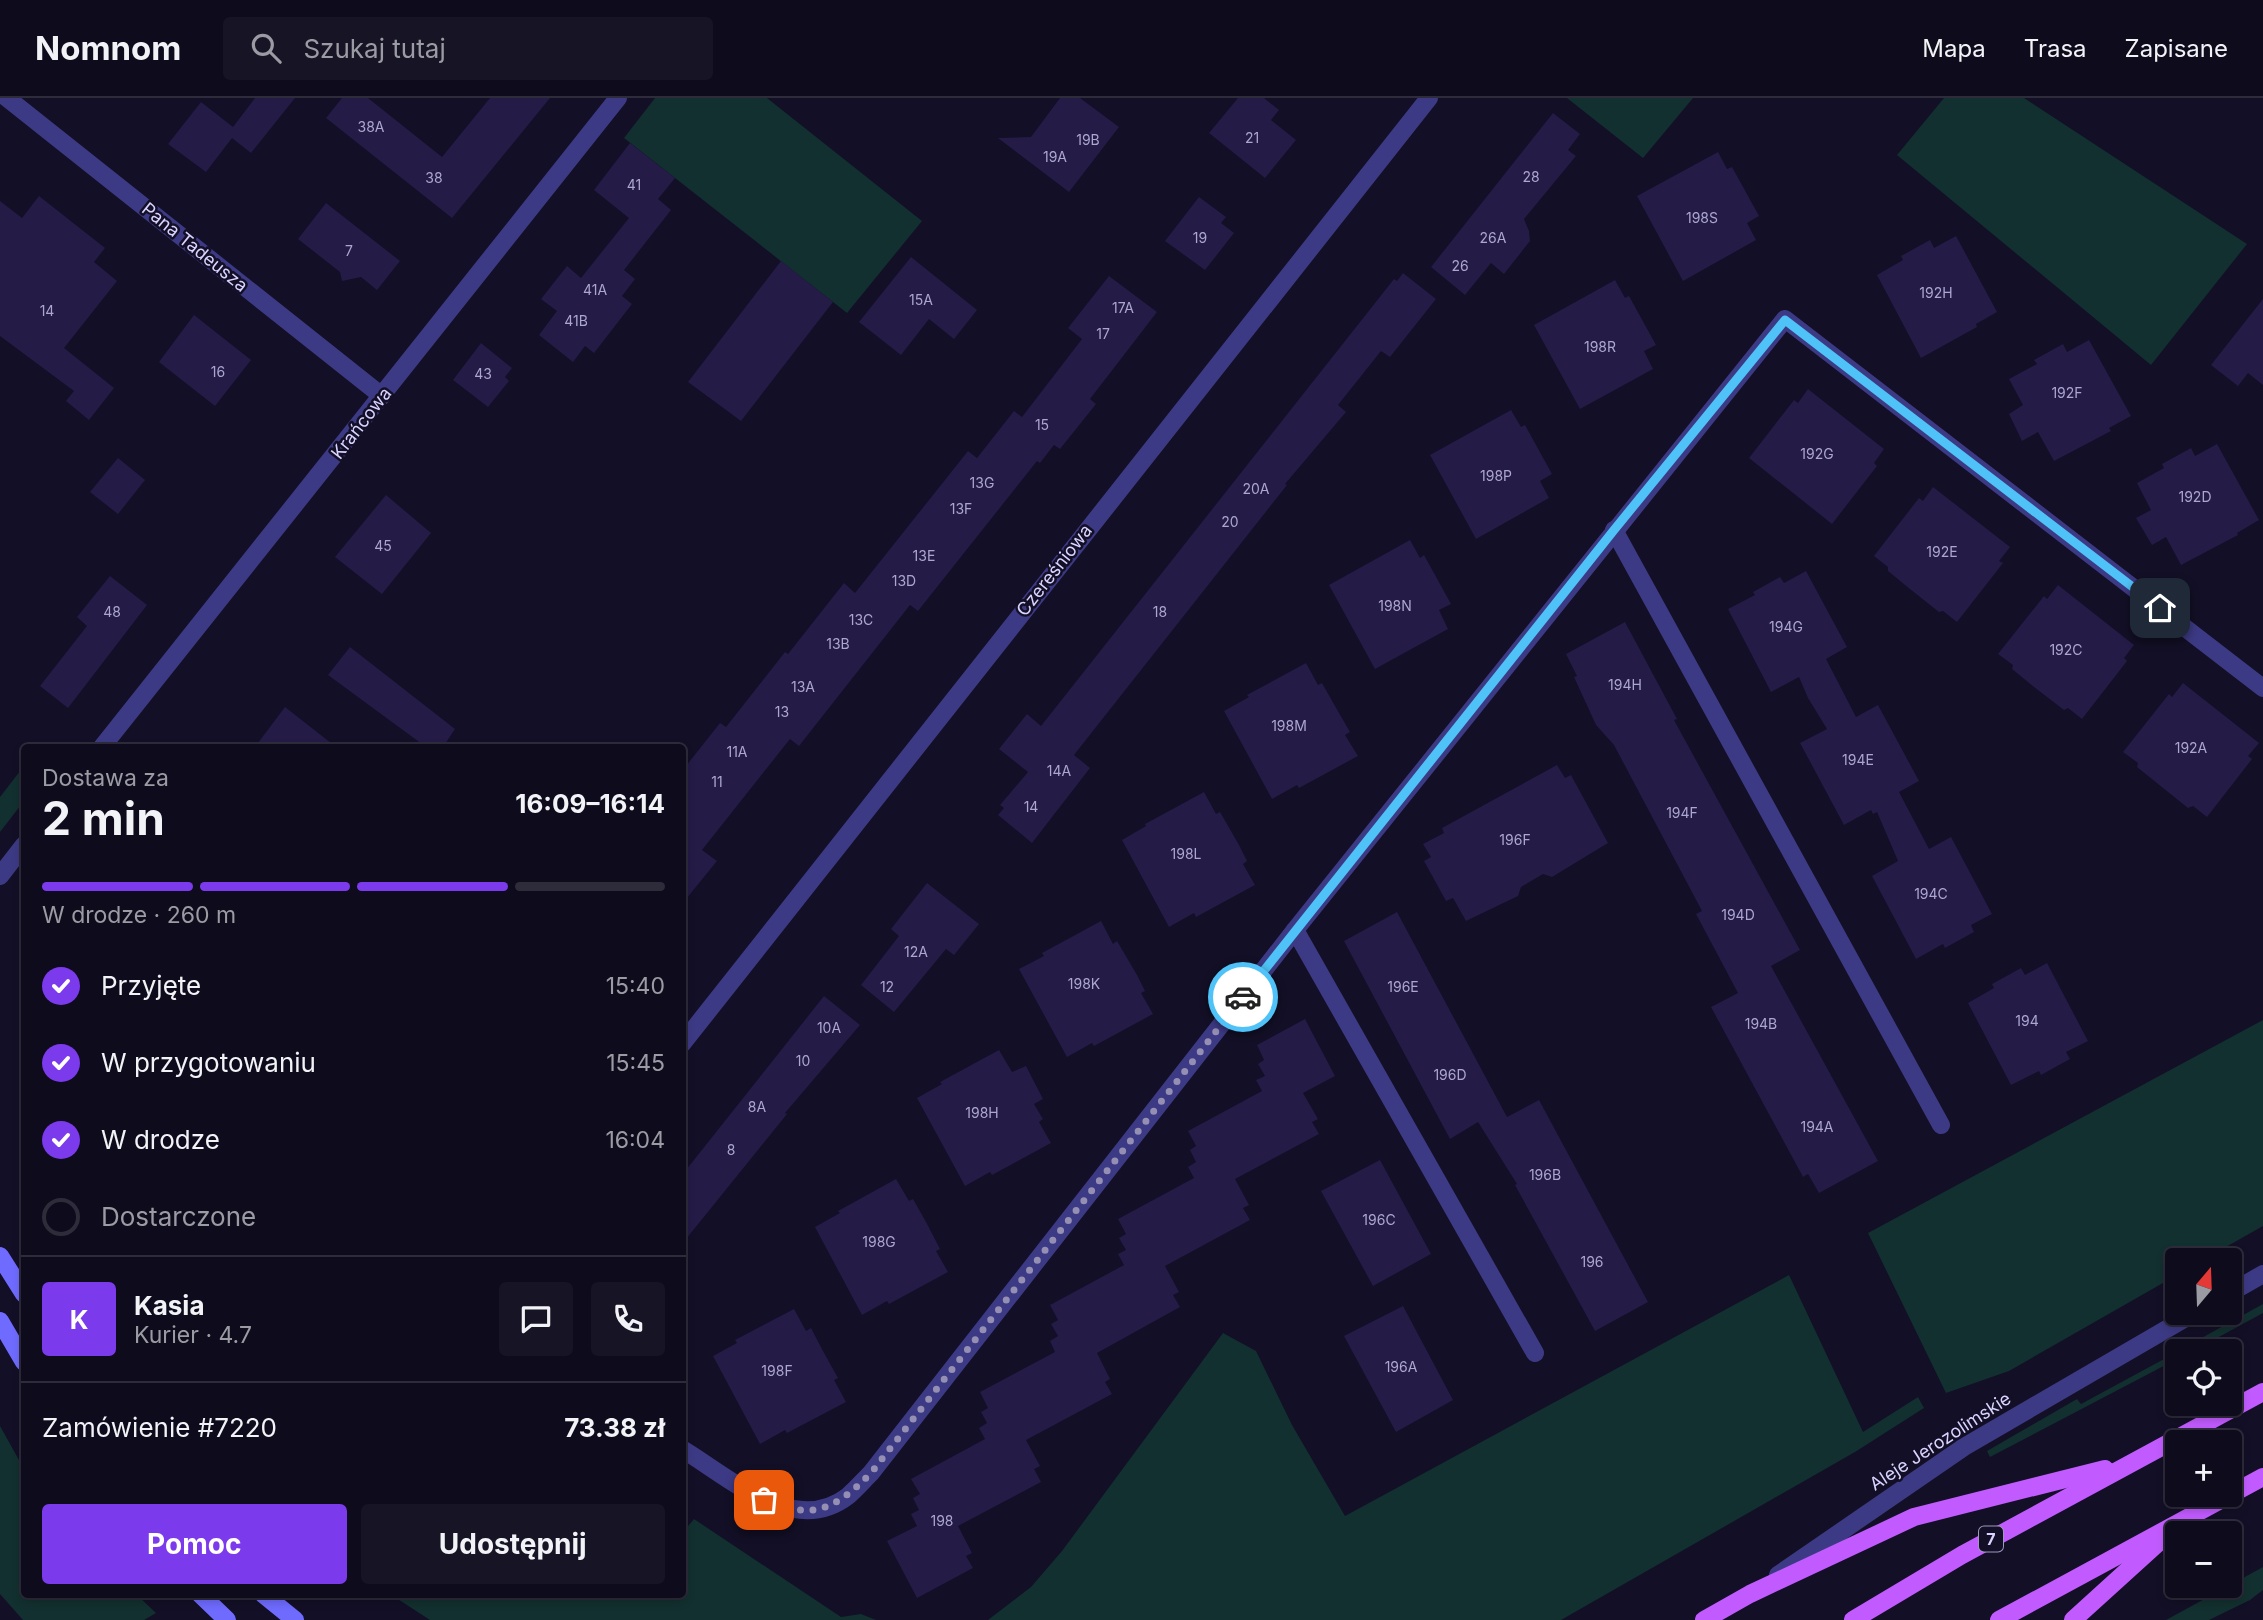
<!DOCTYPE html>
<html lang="pl">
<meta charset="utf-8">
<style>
body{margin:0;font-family:Inter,sans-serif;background:#171425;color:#f1f3f6;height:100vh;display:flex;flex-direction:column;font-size:26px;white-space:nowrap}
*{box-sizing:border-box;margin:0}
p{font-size:23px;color:#9b9ba3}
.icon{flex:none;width:38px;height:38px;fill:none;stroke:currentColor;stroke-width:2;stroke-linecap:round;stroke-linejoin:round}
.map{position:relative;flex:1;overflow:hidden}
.details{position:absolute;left:21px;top:646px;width:665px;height:854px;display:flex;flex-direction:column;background:#0e0b1c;border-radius:7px;box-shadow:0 4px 10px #0003,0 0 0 2px #2e2b3b}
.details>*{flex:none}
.needle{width:46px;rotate:19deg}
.fabs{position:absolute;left:2165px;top:1150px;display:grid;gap:14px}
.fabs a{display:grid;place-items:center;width:77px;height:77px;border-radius:7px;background:#0e0b1c;box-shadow:0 4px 10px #0003,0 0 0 2px #2e2b3b;font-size:35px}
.pin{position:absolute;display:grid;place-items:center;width:60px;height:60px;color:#fff;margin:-30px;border-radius:14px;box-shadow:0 4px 10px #0006}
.courier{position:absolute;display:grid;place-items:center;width:70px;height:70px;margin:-35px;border:5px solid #4fc3f7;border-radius:50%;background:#fff;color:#222;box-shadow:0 2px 9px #0007}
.headline em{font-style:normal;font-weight:700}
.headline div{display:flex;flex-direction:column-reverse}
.headline{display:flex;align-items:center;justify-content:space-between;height:119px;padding:0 21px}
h1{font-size:46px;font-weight:700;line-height:52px}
.bar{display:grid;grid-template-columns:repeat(4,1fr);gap:10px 7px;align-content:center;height:84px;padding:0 21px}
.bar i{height:9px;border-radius:5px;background:#2e2b3b}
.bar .on{background:#7c3aed}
.bar p{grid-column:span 4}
.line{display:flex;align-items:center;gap:18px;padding:0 21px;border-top:2px solid #2e2b3b}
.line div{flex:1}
.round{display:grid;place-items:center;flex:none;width:74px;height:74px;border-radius:7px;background:#171425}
ol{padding:0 21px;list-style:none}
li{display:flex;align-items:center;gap:21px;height:77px}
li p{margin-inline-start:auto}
li .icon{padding:7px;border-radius:50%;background:#7c3aed;color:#fff;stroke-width:4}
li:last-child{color:#9b9ba3}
li i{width:38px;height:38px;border:4px solid #2e2b3b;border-radius:50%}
.cta{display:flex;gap:14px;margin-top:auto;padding:14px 21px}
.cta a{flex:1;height:80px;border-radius:7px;background:#7c3aed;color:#fff;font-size:28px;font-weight:700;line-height:80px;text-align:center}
.cta a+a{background:#171425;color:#f1f3f6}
header{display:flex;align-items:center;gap:42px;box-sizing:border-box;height:98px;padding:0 35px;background:#0e0b1c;border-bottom:2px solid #2e2b3b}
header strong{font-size:33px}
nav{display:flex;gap:38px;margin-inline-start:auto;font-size:24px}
.search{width:490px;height:63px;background:#171425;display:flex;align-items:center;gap:18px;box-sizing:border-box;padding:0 24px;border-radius:7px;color:#9b9ba3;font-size:26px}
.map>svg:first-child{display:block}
.green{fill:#12302f}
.building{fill:#241b47}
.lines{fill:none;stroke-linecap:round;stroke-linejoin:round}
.minor{stroke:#3d3a85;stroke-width:18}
.secondary{stroke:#6f6bff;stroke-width:18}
.primary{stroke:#c25bff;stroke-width:18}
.done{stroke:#948fb3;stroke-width:7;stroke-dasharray:0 12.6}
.route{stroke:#4fc3f7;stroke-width:9}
.labels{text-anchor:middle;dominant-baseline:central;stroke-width:5;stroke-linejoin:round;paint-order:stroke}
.number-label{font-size:14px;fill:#aca6d1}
.shield{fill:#130f26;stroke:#9e99be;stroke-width:2}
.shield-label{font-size:16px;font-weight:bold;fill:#d9d4ff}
.street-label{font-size:18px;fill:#d9d4ff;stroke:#130f26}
</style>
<header>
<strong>Nomnom</strong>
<div class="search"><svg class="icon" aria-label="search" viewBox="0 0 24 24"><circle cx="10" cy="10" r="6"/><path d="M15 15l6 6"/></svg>Szukaj tutaj</div>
<nav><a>Mapa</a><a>Trasa</a><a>Zapisane</a></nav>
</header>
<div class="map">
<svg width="2263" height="1522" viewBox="0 0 2263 1522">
<rect width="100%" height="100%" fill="#130f26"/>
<g class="green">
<path d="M 655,0 L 767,0 L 922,123 L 847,215 L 624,40 Z"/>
<path d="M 1567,0 L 1693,0 L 1643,60 Z"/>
<path d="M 1944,0 L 2024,0 L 2247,146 L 2151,267 L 1897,57 Z"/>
<path d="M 24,668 L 24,703 L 0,734 L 0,699 Z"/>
<path d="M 2263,922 L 2263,1128 L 2203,1162 L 2177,1162 L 2177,1177 L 2009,1273 L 1946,1295 L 1868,1135 Z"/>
<path d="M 1789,1177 L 1863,1334 L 1918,1299 L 1924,1310 L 1855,1354 L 1561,1522 L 988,1522 L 1031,1489 L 1062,1453 L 1223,1235 L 1256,1253 L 1292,1327 L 1345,1418 Z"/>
<path d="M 2263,1206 L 2263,1215 L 2193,1253 L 2178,1253 Z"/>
<path d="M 2177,1254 L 2177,1261 L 1990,1359 L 1987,1353 L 2077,1301 L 2081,1306 Z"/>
<path d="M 0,1328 L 24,1371 L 24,1496 L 136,1496 L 156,1515 L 144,1522 L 23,1522 L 0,1496 Z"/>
<path d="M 694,1421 L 841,1519 L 861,1516 L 876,1522 L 430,1522 L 390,1496 L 682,1496 L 683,1434 Z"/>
<path d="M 2263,1469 L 2263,1492 L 2250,1502 L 2209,1522 L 2166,1522 Z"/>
</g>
<g class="building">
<path d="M 255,0 L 295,0 L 251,55 L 232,40 L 206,74 L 168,46 L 201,4 L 233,29 Z"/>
<path d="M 342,0 L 368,0 L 442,59 L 490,0 L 550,0 L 452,120 L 326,20 Z"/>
<path d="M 1060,0 L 1080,0 L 1119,29 L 1069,94 L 998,40 L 1031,39 Z"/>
<path d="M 1238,0 L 1264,0 L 1279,12 L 1271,22 L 1296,42 L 1265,80 L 1209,35 Z"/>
<path d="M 1553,15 L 1580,36 L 1568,52 L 1576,58 L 1524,121 L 1529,133 L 1530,143 L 1504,176 L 1491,165 L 1465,197 L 1431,169 Z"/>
<path d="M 630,45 L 675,80 L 658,101 L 671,112 L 624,172 L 635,181 L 622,198 L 632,206 L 594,255 L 585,248 L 573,264 L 539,237 L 557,213 L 541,201 L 567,168 L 581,180 L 629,120 L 594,92 Z"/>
<path d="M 1718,54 L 1727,71 L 1732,69 L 1759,118 L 1747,125 L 1756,142 L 1683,183 L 1637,98 Z"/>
<path d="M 39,98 L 105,150 L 94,164 L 117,183 L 64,250 L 114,290 L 89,322 L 66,303 L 74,293 L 0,238 L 0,103 L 22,120 Z"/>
<path d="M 1199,99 L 1226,119 L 1221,125 L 1234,135 L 1205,172 L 1165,143 Z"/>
<path d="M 326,105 L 400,163 L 377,192 L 361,179 L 342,183 L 340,174 L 298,141 Z"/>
<path d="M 1956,138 L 1997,214 L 1976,226 L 1977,229 L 1921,260 L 1877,177 L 1903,162 L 1901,158 L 1930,142 L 1934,150 Z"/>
<path d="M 911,159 L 977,212 L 954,241 L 929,221 L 901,257 L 859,224 Z"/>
<path d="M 781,163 L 833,204 L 741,323 L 688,284 Z"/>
<path d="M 1403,175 L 1436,201 L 1390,259 L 1381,253 L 1338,307 L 1346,314 L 1285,386 L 1287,387 L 1074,657 L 1090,670 L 1032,745 L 998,717 L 1004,710 L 1000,707 L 1028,674 L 999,651 L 1027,616 L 1041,628 L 1394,181 L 1397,183 Z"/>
<path d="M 1109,178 L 1157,214 L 1090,301 L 1096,306 L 1060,351 L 1054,347 L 1040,365 L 1037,363 L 918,513 L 910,507 L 799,648 L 790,641 L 702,752 L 717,763 L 682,806 L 682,673 L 720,625 L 726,629 L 785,554 L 788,556 L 844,485 L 855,495 L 968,353 L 977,360 L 1014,313 L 1022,319 L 1082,241 L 1068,230 Z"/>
<path d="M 1615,182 L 1625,200 L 1629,198 L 1656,247 L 1644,253 L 1653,271 L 1580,311 L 1534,227 Z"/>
<path d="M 2263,201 L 2263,287 L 2248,275 L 2238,288 L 2211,267 Z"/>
<path d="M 194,217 L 251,262 L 215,308 L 159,264 Z"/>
<path d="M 2089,242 L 2131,318 L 2109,330 L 2111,333 L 2054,363 L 2038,334 L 2022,343 L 2009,316 L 2023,307 L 2009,281 L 2037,266 L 2034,262 L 2063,246 L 2067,254 Z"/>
<path d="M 481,245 L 512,270 L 505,279 L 509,283 L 488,309 L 453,282 Z"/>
<path d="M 1808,291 L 1884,351 L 1874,365 L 1877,368 L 1832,426 L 1749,360 L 1794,302 L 1798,305 Z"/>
<path d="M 1511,312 L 1521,329 L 1525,327 L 1552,376 L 1540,383 L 1549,400 L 1476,441 L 1430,357 Z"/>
<path d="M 2217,346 L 2259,422 L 2237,435 L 2238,437 L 2181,467 L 2166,439 L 2152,447 L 2136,420 L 2151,412 L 2137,385 L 2164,370 L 2162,366 L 2191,350 L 2195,358 Z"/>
<path d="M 118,360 L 145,382 L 118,416 L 90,394 Z"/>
<path d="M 1933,389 L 2010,449 L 1999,463 L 2003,465 L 1957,524 L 1943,513 L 1939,514 L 1910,491 L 1888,473 L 1888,469 L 1874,458 L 1919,400 L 1923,403 Z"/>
<path d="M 386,397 L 431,435 L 382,496 L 335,459 Z"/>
<path d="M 1410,442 L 1420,460 L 1424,457 L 1451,506 L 1439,512 L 1448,531 L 1375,571 L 1329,487 Z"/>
<path d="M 1806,473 L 1847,549 L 1826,561 L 1856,619 L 1878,607 L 1919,683 L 1899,694 L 1929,751 L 1951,739 L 1992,816 L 1971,827 L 1974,834 L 1945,850 L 1943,846 L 1916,861 L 1872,778 L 1898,763 L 1877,714 L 1873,716 L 1871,712 L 1844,727 L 1800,645 L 1827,631 L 1808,600 L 1799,579 L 1771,594 L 1728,511 L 1755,497 L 1753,494 L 1780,479 L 1784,485 Z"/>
<path d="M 110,478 L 147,507 L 68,610 L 40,588 L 87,528 L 77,519 Z"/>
<path d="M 2058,487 L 2134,547 L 2124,560 L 2127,563 L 2082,621 L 2068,610 L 2064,612 L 2034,589 L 2012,571 L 2013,567 L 1998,556 L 2044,498 L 2047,501 Z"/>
<path d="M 1625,524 L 1677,621 L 1674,622 L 1800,852 L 1771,868 L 1878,1063 L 1819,1095 L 1808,1076 L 1803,1079 L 1711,909 L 1738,895 L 1696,816 L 1702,813 L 1614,647 L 1596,627 L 1574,579 L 1577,578 L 1566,556 Z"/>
<path d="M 350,549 L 455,631 L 443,649 L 426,649 L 328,577 Z"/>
<path d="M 1306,565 L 1318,587 L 1322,585 L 1335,608 L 1350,634 L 1345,637 L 1358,658 L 1299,690 L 1297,687 L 1272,701 L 1224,613 L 1249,599 L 1247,597 Z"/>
<path d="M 2183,585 L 2259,645 L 2248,658 L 2252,661 L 2207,719 L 2193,708 L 2188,710 L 2137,669 L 2138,665 L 2123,654 L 2169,596 L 2172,599 Z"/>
<path d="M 285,609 L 336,649 L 255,649 Z"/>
<path d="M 1557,667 L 1565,680 L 1571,677 L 1608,745 L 1552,779 L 1543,776 L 1521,789 L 1518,798 L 1466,823 L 1453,800 L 1446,803 L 1424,763 L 1431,759 L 1423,746 L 1444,735 L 1442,730 Z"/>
<path d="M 1204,694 L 1216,716 L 1220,714 L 1239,747 L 1247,763 L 1243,766 L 1255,787 L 1196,819 L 1194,815 L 1169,829 L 1122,742 L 1146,728 L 1145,726 Z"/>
<path d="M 927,785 L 979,826 L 954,857 L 946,851 L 894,914 L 861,887 L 899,838 L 891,831 Z"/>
<path d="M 1397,814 L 1507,1019 L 1539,1002 L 1648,1204 L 1595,1233 L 1515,1087 L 1517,1086 L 1478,1024 L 1450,1041 L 1344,843 Z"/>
<path d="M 1101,823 L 1113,846 L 1117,843 L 1137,877 L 1145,893 L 1141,895 L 1153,916 L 1094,948 L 1092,945 L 1067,959 L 1019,871 L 1044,858 L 1042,855 Z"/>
<path d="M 2047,865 L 2088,943 L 2066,954 L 2070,961 L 2041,977 L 2039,973 L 2011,987 L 1968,905 L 1994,890 L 1992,886 L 2021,870 L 2025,877 Z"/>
<path d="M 824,898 L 860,927 L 785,1015 L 787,1016 L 682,1146 L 682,1077 Z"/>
<path d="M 1305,921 L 1335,978 L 1303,995 L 1318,1021 L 1312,1024 L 1319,1036 L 1235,1081 L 1249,1107 L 1243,1110 L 1250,1122 L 1165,1168 L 1179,1194 L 1173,1197 L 1180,1209 L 1097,1255 L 1110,1281 L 1105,1284 L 1112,1296 L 1026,1342 L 1040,1368 L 1034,1371 L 1041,1384 L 958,1428 L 972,1455 L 966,1458 L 973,1470 L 917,1500 L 887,1443 L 917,1428 L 911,1416 L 919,1412 L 913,1400 L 920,1396 L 911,1381 L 985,1341 L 979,1330 L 987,1325 L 981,1314 L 988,1310 L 980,1294 L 1055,1254 L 1050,1243 L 1058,1238 L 1051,1226 L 1058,1222 L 1050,1207 L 1124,1167 L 1118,1156 L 1126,1152 L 1119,1140 L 1126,1136 L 1118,1121 L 1194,1080 L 1188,1069 L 1196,1064 L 1190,1052 L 1196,1048 L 1188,1033 L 1262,993 L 1256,982 L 1265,978 L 1258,966 L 1264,962 L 1257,947 Z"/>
<path d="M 999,952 L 1012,974 L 1026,968 L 1043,1001 L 1034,1006 L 1043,1021 L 1039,1024 L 1051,1045 L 992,1077 L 990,1074 L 965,1088 L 917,1000 L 942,986 L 940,984 Z"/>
<path d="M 1380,1062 L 1431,1156 L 1373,1188 L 1321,1093 Z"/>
<path d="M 896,1081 L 909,1103 L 913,1101 L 926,1124 L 940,1151 L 936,1153 L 948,1174 L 889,1206 L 887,1203 L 862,1217 L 815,1129 L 840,1115 L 838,1113 Z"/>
<path d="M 1403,1208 L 1453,1302 L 1396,1334 L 1344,1238 Z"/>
<path d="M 794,1211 L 806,1233 L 811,1230 L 823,1253 L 838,1280 L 834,1282 L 846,1304 L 787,1335 L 785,1332 L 760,1346 L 713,1258 L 737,1245 L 735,1242 Z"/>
</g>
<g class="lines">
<g class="minor">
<path d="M 7,0 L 382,298"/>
<path d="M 1614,432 L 1941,1027"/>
<path d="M 102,649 L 618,0"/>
<path d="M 0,778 L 24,747"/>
<path d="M 1295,832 L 1535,1255"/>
<path d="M 682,946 L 1429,0"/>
<path d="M 2230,1195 L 2263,1176"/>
<path d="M 682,1351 C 729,1379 794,1440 848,1398 C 856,1391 864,1382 871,1375 L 1295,832 L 1785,221 L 2263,590"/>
<path d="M 1778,1477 L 1964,1349 L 2196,1214"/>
</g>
<g class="secondary">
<path d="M 0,1158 L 24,1196"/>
<path d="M 0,1223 L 24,1264"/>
<path d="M 200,1496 L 227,1522"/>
<path d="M 263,1496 L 295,1522"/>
</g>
<g class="primary">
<path d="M 1704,1522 L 1750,1496 L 1914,1419 L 2105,1371"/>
<path d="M 1853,1522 L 1962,1457 L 2263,1294"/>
<path d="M 1999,1522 L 2263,1379"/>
<path d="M 2073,1522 L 2160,1443"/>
</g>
</g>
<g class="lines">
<path class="done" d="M 764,1402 C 814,1423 835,1411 871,1375 L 1243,899"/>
<path class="route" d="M 1243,899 L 1614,432 L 1785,222 L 2160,510"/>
</g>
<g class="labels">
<g class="number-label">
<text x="371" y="28">38A</text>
<text x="1252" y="39">21</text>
<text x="1088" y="41">19B</text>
<text x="1055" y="58">19A</text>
<text x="1531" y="78">28</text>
<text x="434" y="79">38</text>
<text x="634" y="86">41</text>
<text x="1702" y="119">198S</text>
<text x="1200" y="139">19</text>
<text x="1493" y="139">26A</text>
<text x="349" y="152">7</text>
<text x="1460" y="167">26</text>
<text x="595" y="191">41A</text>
<text x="1936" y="194">192H</text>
<text x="921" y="201">15A</text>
<text x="1123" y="209">17A</text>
<text x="47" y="212">14</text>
<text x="576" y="222">41B</text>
<text x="1103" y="235">17</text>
<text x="1600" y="248">198R</text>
<text x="218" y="273">16</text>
<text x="483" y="275">43</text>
<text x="2067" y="294">192F</text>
<text x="1042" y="326">15</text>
<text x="1817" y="355">192G</text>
<text x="1496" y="377">198P</text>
<text x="982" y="384">13G</text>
<text x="1256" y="390">20A</text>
<text x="2195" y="398">192D</text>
<text x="961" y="410">13F</text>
<text x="1230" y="423">20</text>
<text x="383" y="447">45</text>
<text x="1942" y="453">192E</text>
<text x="924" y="457">13E</text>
<text x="904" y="482">13D</text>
<text x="1395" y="507">198N</text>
<text x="112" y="513">48</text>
<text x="1160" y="513">18</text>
<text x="861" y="521">13C</text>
<text x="1786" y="528">194G</text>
<text x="838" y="545">13B</text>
<text x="2066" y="551">192C</text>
<text x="1625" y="586">194H</text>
<text x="803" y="588">13A</text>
<text x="782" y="613">13</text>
<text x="1289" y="627">198M</text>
<text x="2191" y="649">192A</text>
<text x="737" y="653">11A</text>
<text x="1858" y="661">194E</text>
<text x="1059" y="672">14A</text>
<text x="717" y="683">11</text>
<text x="1031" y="708">14</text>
<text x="1682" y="714">194F</text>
<text x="1515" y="741">196F</text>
<text x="1186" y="755">198L</text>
<text x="1931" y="795">194C</text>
<text x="1738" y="816">194D</text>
<text x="916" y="853">12A</text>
<text x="1084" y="885">198K</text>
<text x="887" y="888">12</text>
<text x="1403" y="888">196E</text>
<text x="2027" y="922">194</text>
<text x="1761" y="925">194B</text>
<text x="829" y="929">10A</text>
<text x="803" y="962">10</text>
<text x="1450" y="976">196D</text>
<text x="757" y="1008">8A</text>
<text x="982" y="1014">198H</text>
<text x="1817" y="1028">194A</text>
<text x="731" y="1051">8</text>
<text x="1545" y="1076">196B</text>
<text x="1379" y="1121">196C</text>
<text x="879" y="1143">198G</text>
<text x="1592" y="1163">196</text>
<text x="1401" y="1268">196A</text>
<text x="777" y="1272">198F</text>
<text x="942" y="1422">198</text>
</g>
<rect class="shield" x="1979" y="1428.5" width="24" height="25" rx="5"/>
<g class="shield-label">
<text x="1991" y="1441">7</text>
</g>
<g class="street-label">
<text transform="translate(195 149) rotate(39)">Pana Tadeusza</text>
<text transform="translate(361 325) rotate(-52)">Krańcowa</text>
<text transform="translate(1054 472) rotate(-52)">Czereśniowa</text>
<text transform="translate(1940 1343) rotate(-33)">Aleje Jerozolimskie</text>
</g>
</g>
</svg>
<div class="fabs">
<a><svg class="needle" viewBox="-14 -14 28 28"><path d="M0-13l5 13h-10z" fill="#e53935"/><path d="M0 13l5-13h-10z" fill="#9b9ba3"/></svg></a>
<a><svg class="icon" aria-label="locate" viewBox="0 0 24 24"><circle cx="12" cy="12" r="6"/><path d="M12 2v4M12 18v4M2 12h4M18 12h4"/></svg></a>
<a>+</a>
<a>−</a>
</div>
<div class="pin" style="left:764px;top:1402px;background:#ea580c"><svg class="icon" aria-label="bag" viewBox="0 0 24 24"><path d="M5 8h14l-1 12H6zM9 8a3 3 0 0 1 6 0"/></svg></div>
<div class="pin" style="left:2160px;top:510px;background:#1f2937"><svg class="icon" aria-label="home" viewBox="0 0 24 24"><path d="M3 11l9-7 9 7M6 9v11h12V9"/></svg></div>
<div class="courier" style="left:1243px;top:899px"><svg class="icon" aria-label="car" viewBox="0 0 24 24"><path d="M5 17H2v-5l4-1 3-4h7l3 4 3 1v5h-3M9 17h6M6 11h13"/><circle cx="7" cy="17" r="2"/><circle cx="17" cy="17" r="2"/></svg></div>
<section class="details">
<div class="headline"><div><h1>2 min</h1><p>Dostawa za</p></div><em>16:09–16:14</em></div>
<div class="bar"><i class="on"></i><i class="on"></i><i class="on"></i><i></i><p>W drodze · 260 m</p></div>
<ol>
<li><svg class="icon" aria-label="check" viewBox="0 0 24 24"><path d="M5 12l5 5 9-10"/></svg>Przyjęte<p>15:40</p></li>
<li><svg class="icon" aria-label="check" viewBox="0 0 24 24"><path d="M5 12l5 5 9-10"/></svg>W przygotowaniu<p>15:45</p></li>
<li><svg class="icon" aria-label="check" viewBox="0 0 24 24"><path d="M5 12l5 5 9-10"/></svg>W drodze<p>16:04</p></li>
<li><i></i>Dostarczone</li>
</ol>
<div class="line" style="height:126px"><b class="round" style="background:#7c3aed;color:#fff">K</b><div><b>Kasia</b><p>Kurier · 4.7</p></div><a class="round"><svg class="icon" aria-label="chat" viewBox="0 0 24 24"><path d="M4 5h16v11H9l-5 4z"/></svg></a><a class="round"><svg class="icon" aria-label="phone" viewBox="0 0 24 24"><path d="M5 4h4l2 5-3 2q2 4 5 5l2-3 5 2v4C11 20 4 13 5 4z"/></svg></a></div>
<div class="line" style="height:91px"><div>Zamówienie #7220</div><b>73.38 zł</b></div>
<div class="cta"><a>Pomoc</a><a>Udostępnij</a></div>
</section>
</div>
